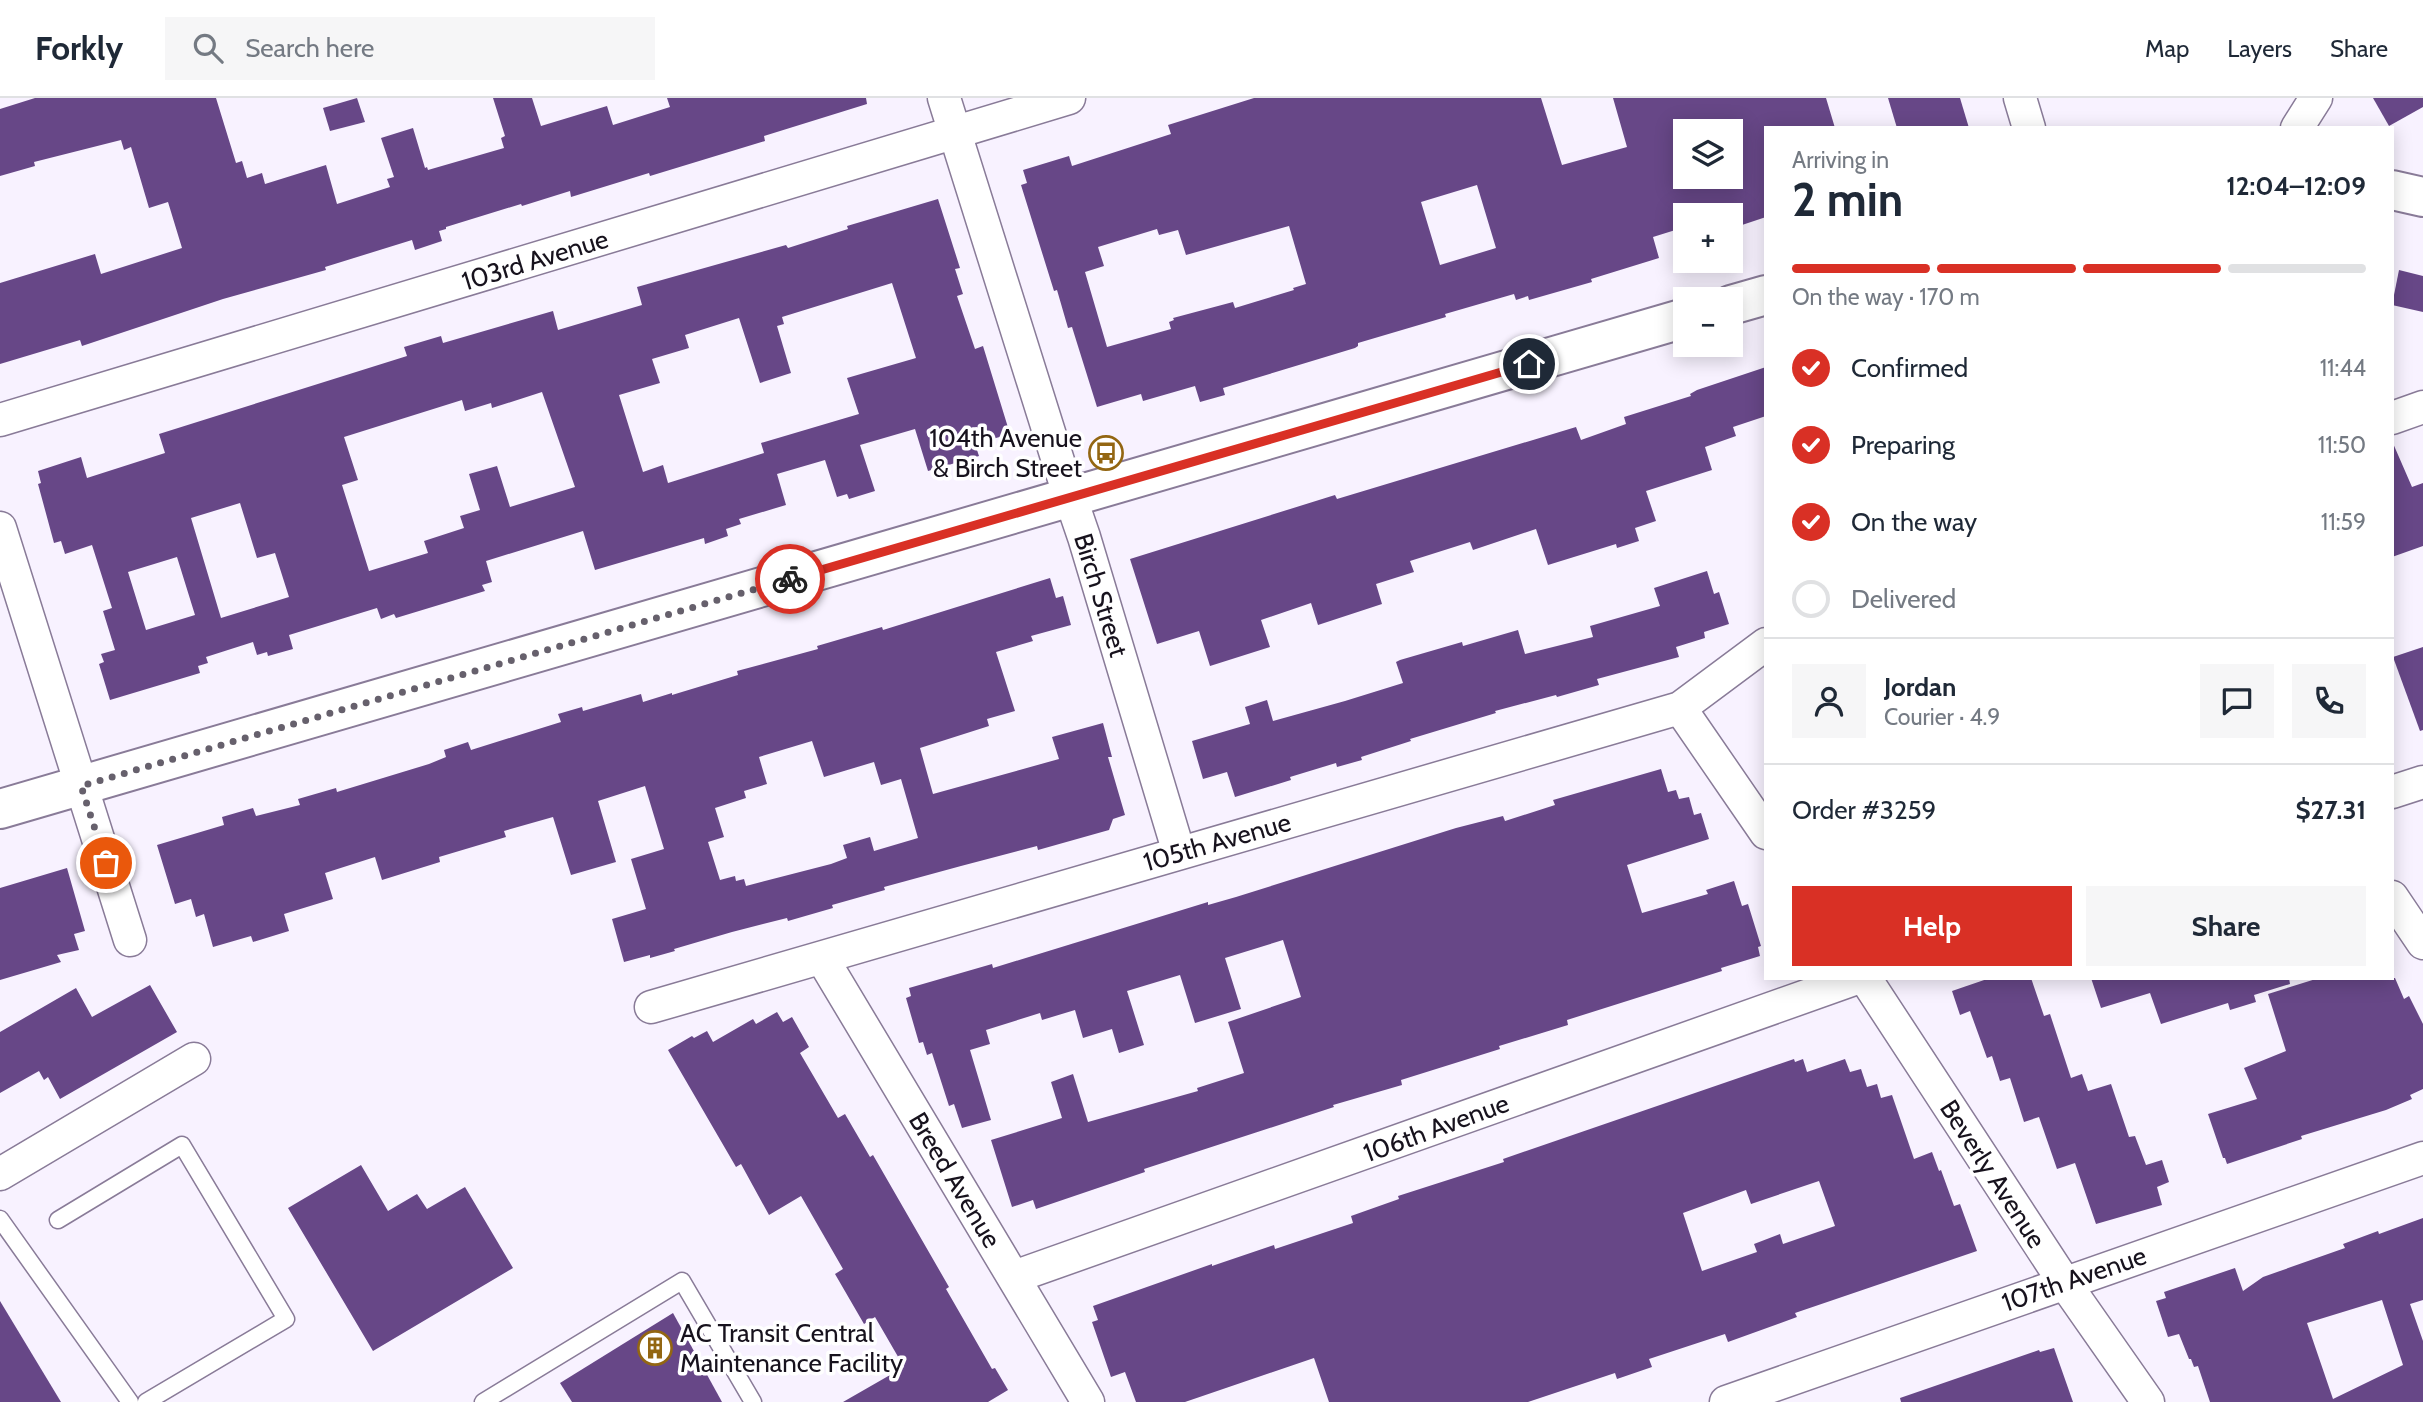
<!DOCTYPE html>
<meta charset="utf-8">
<style>
body{margin:0;font-family:Cabin,sans-serif;background:#f6f6f7;color:#1f2937;height:100vh;display:flex;flex-direction:column;font-size:26px;white-space:nowrap}
*{box-sizing:border-box;margin:0}
p{font-size:23px;color:#747a83}
.icon{flex:none;width:38px;height:38px;fill:none;stroke:currentColor;stroke-width:2;stroke-linecap:round;stroke-linejoin:round}
.map{position:relative;flex:1;overflow:hidden}
.side{position:absolute;left:1764px;top:28px;width:630px;height:854px;display:flex;flex-direction:column;background:#fff;border-radius:0px;box-shadow:0 4px 18px #0003}
.side>*{flex:none}
.controls{position:absolute;left:1673px;top:21px;display:grid;gap:14px}
.controls a{display:grid;place-items:center;width:70px;height:70px;border-radius:0px;background:#fff;box-shadow:0 4px 18px #0003;font-size:35px}
.pin{position:absolute;display:grid;place-items:center;width:60px;height:60px;color:#fff;margin:-30px;border:4px solid #fff;border-radius:50%;box-shadow:0 2px 7px #0007}
.courier{position:absolute;display:grid;place-items:center;width:70px;height:70px;margin:-35px;border:5px solid #d93025;border-radius:50%;background:#fff;color:#222;box-shadow:0 2px 9px #0007}
.overview em{font-style:normal;font-weight:800}
.overview div{display:flex;flex-direction:column-reverse}
.overview{display:flex;align-items:center;justify-content:space-between;height:119px;padding:0 28px}
h1{font-size:46px;font-weight:800;line-height:52px}
.bar{display:grid;grid-template-columns:repeat(4,1fr);gap:10px 7px;align-content:center;height:84px;padding:0 28px}
.bar i{height:9px;border-radius:5px;background:#e0e1e3}
.bar .current{background:#d93025}
.bar p{grid-column:span 4}
.line{display:flex;align-items:center;gap:18px;padding:0 28px;border-top:2px solid #e0e1e3}
.line div{flex:1}
.round{display:grid;place-items:center;flex:none;width:74px;height:74px;border-radius:0px;background:#f6f6f7}
ol{padding:0 28px;list-style:none}
li{display:flex;align-items:center;gap:21px;height:77px}
li p{margin-inline-start:auto}
li .icon{padding:7px;border-radius:50%;background:#d93025;color:#fff;stroke-width:4}
li:last-child{color:#747a83}
li i{width:38px;height:38px;border:4px solid #e0e1e3;border-radius:50%}
.cta{display:flex;gap:14px;margin-top:auto;padding:14px 28px}
.cta a{flex:1;height:80px;border-radius:0px;background:#d93025;color:#fff;font-size:28px;font-weight:800;line-height:80px;text-align:center}
.cta a+a{background:#f6f6f7;color:#1f2937}
header{display:flex;align-items:center;gap:42px;box-sizing:border-box;height:98px;padding:0 35px;background:#fff;border-bottom:2px solid #e0e1e3}
header strong{font-size:33px}
nav{display:flex;gap:38px;margin-inline-start:auto;font-size:24px}
.search{width:490px;height:63px;background:#f6f6f7;display:flex;align-items:center;gap:18px;box-sizing:border-box;padding:0 24px;border-radius:0px;color:#747a83;font-size:26px}
.map>svg:first-child{display:block}
.building{fill:#674787;fill-rule:evenodd}
.lines{fill:none;stroke-linecap:round;stroke-linejoin:round}
.service-casing{stroke:#897b98;stroke-width:19}
.minor-casing{stroke:#897b98;stroke-width:35}
.tertiary-casing{stroke:#897b98;stroke-width:42}
.service{stroke:#fff;stroke-width:16}
.minor{stroke:#fff;stroke-width:32}
.tertiary{stroke:#fff;stroke-width:38}
.done{stroke:#66606c;stroke-width:7;stroke-dasharray:0 12.6}
.route{stroke:#d93025;stroke-width:9}
.labels{text-anchor:middle;dominant-baseline:central;stroke-width:7;stroke-linejoin:round;paint-order:stroke}
.street-label{font-size:26px;fill:#17121d;stroke:#fff}
.poi-label{font-size:26px;fill:#17121d;stroke:#fff;text-anchor:end}
</style>
<header>
<strong>Forkly</strong>
<div class="search"><svg class="icon" aria-label="search" viewBox="0 0 24 24"><circle cx="10" cy="10" r="6"/><path d="M15 15l6 6"/></svg>Search here</div>
<nav><a>Map</a><a>Layers</a><a>Share</a></nav>
</header>
<div class="map">
<svg width="2423" height="1304" viewBox="0 0 2423 1304">
<rect width="100%" height="100%" fill="#f8f2ff"/>
<g class="building">
<path d="M 35,0 L 216,0 L 236,65 L 242,63 L 247,80 L 262,75 L 265,86 L 326,67 L 337,106 L 390,89 L 387,81 L 394,79 L 381,40 L 413,30 L 425,70 L 427,69 L 428,72 L 504,50 L 501,40 L 505,38 L 493,0 L 532,0 L 541,28 L 607,8 L 613,27 L 670,9 L 667,0 L 866,0 L 867,6 L 764,38 L 765,43 L 650,78 L 649,75 L 571,99 L 570,93 L 522,108 L 521,106 L 446,129 L 446,131 L 439,133 L 442,143 L 415,152 L 412,142 L 325,169 L 326,172 L 223,201 L 82,248 L 80,242 L 0,266 L 0,185 L 95,156 L 101,176 L 182,150 L 168,104 L 149,110 L 131,49 L 124,52 L 121,42 L 34,64 L 35,68 L 0,78 L 0,11 Z"/>
<path d="M 357,0 L 365,24 L 330,33 L 323,10 Z"/>
<path d="M 1254,0 L 1541,0 L 1562,67 L 1627,49 L 1613,0 L 1826,0 L 1835,30 L 1766,30 L 1766,119 L 1733,130 L 1731,117 L 1685,117 L 1685,129 L 1653,139 L 1659,160 L 1591,181 L 1592,184 L 1529,202 L 1528,198 L 1516,202 L 1514,196 L 1445,216 L 1446,219 L 1358,245 L 1358,248 L 1355,250 L 1223,290 L 1225,297 L 1200,304 L 1195,288 L 1143,303 L 1141,296 L 1097,309 L 1072,229 L 1068,230 L 1057,192 L 1054,193 L 1021,87 L 1027,85 L 1023,72 L 1069,58 L 1072,68 L 1171,36 L 1168,27 ZM 1685,33 L 1731,33 L 1731,79 L 1685,79 ZM 1477,87 L 1496,150 L 1440,167 L 1421,104 ZM 1289,128 L 1306,186 L 1293,190 L 1294,192 L 1235,210 L 1233,204 L 1173,220 L 1174,222 L 1169,224 L 1171,231 L 1107,249 L 1085,174 L 1104,168 L 1098,149 L 1157,131 L 1159,137 L 1178,132 L 1186,157 Z"/>
<path d="M 1888,0 L 1960,0 L 1969,30 L 1897,30 Z"/>
<path d="M 2373,0 L 2423,0 L 2423,9 L 2389,28 Z"/>
<path d="M 938,101 L 960,170 L 955,171 L 963,196 L 957,198 L 975,251 L 983,248 L 1010,336 L 975,346 L 979,358 L 928,373 L 915,331 L 860,347 L 875,393 L 849,401 L 847,396 L 837,399 L 825,362 L 777,376 L 786,407 L 739,421 L 741,426 L 726,431 L 728,438 L 705,446 L 704,440 L 595,472 L 583,433 L 486,463 L 492,484 L 482,487 L 485,493 L 396,520 L 394,516 L 381,521 L 377,510 L 289,537 L 293,551 L 268,558 L 267,554 L 257,557 L 253,544 L 206,559 L 208,565 L 198,568 L 200,575 L 110,602 L 99,566 L 104,564 L 101,556 L 115,552 L 103,513 L 112,510 L 92,447 L 65,456 L 61,443 L 54,445 L 38,386 L 41,385 L 38,373 L 81,359 L 87,380 L 165,355 L 159,336 L 407,258 L 404,249 L 441,238 L 443,245 L 553,213 L 558,232 L 642,207 L 637,189 L 786,147 L 788,150 L 848,131 L 847,128 ZM 892,185 L 916,260 L 847,280 L 859,316 L 761,345 L 764,355 L 668,385 L 663,367 L 643,374 L 619,297 L 660,285 L 652,261 L 689,250 L 685,237 L 739,220 L 760,285 L 791,275 L 777,228 L 784,226 L 782,219 ZM 542,294 L 575,389 L 510,409 L 497,368 L 469,376 L 480,412 L 460,418 L 464,430 L 424,443 L 428,455 L 369,473 L 342,387 L 358,382 L 344,339 L 462,302 L 465,313 L 491,305 L 492,310 ZM 240,405 L 257,460 L 275,455 L 289,499 L 221,520 L 191,420 ZM 177,459 L 195,517 L 146,532 L 128,474 Z"/>
<path d="M 2399,172 L 2423,178 L 2423,214 L 2392,207 Z"/>
<path d="M 1766,269 L 1766,318 L 1733,329 L 1736,338 L 1705,349 L 1712,372 L 1646,393 L 1656,423 L 1635,430 L 1639,443 L 1617,450 L 1616,446 L 1548,467 L 1536,431 L 1473,452 L 1470,444 L 1410,463 L 1414,474 L 1376,486 L 1382,506 L 1318,527 L 1311,505 L 1261,522 L 1270,549 L 1210,568 L 1199,533 L 1157,546 L 1130,461 L 1335,397 L 1337,401 L 1576,329 L 1581,342 L 1626,326 L 1624,319 L 1691,298 L 1690,296 L 1697,292 Z"/>
<path d="M 2392,343 L 2412,389 L 2423,385 L 2423,448 L 2392,459 Z"/>
<path d="M 1707,473 L 1714,496 L 1719,494 L 1729,526 L 1704,534 L 1705,540 L 1676,549 L 1679,559 L 1597,581 L 1599,587 L 1557,599 L 1556,597 L 1495,613 L 1496,615 L 1410,641 L 1411,643 L 1361,659 L 1362,662 L 1337,669 L 1336,665 L 1290,679 L 1291,682 L 1235,699 L 1227,674 L 1203,681 L 1192,643 L 1250,626 L 1245,609 L 1267,602 L 1273,623 L 1345,603 L 1403,585 L 1396,564 L 1400,562 L 1462,544 L 1463,548 L 1518,532 L 1525,556 L 1593,539 L 1590,528 L 1660,508 L 1654,490 Z"/>
<path d="M 1050,480 L 1056,500 L 1063,498 L 1071,527 L 1031,538 L 1033,543 L 996,554 L 1015,613 L 987,621 L 989,628 L 920,650 L 933,696 L 1059,661 L 1052,639 L 1103,625 L 1112,659 L 1108,659 L 1125,717 L 1113,721 L 1109,732 L 1038,752 L 1037,748 L 961,768 L 884,789 L 885,792 L 832,807 L 833,810 L 788,823 L 787,820 L 732,834 L 674,851 L 675,853 L 650,860 L 650,857 L 624,864 L 612,821 L 646,811 L 631,761 L 664,751 L 645,688 L 598,703 L 616,764 L 571,777 L 553,719 L 504,733 L 506,739 L 439,759 L 440,764 L 382,782 L 375,759 L 325,775 L 333,801 L 284,816 L 289,833 L 253,844 L 251,838 L 213,849 L 204,816 L 196,819 L 191,801 L 175,806 L 157,747 L 224,727 L 222,719 L 253,710 L 256,718 L 300,707 L 298,701 L 336,690 L 337,694 L 429,666 L 446,659 L 444,652 L 468,644 L 471,652 L 561,624 L 558,616 L 582,609 L 583,613 L 641,596 L 643,604 L 672,595 L 672,597 L 738,577 L 737,573 L 818,551 L 817,548 L 882,529 L 883,532 ZM 812,643 L 824,679 L 874,664 L 881,687 L 901,681 L 918,740 L 874,753 L 870,739 L 843,747 L 847,760 L 831,766 L 746,788 L 744,781 L 736,783 L 735,778 L 720,782 L 708,744 L 724,739 L 715,710 L 746,700 L 744,693 L 767,686 L 759,659 Z"/>
<path d="M 2423,549 L 2423,632 L 2420,633 L 2393,559 Z"/>
<path d="M 1661,671 L 1668,694 L 1676,692 L 1679,701 L 1689,699 L 1694,717 L 1701,715 L 1709,741 L 1627,767 L 1642,815 L 1708,796 L 1706,792 L 1734,783 L 1742,808 L 1748,806 L 1761,848 L 1758,849 L 1760,858 L 1721,870 L 1722,873 L 1567,922 L 1568,927 L 1499,948 L 1500,951 L 1401,982 L 1402,987 L 1333,1007 L 1334,1009 L 1144,1071 L 1145,1074 L 1036,1111 L 1033,1102 L 1012,1109 L 991,1042 L 1062,1020 L 1051,984 L 1073,976 L 1088,1024 L 1198,993 L 1197,990 L 1244,975 L 1228,924 L 1301,899 L 1283,842 L 1225,860 L 1241,911 L 1195,925 L 1180,877 L 1127,893 L 1144,947 L 1119,955 L 1112,931 L 1083,940 L 1075,912 L 1042,922 L 1040,915 L 986,932 L 990,946 L 970,952 L 991,1022 L 962,1030 L 954,1006 L 949,1008 L 932,955 L 927,957 L 923,944 L 919,945 L 906,900 L 911,898 L 909,890 L 992,866 L 993,870 L 1208,804 L 1208,807 L 1236,799 L 1456,730 L 1503,718 L 1505,723 L 1555,707 L 1553,702 Z"/>
<path d="M 67,770 L 85,833 L 74,836 L 79,852 L 57,857 L 61,864 L 0,882 L 0,790 Z"/>
<path d="M 1990,880 L 2031,880 L 2044,918 L 2050,916 L 2071,980 L 2082,976 L 2088,993 L 2111,986 L 2129,1039 L 2135,1038 L 2146,1067 L 2162,1062 L 2169,1084 L 2157,1089 L 2162,1107 L 2096,1126 L 2075,1065 L 2057,1071 L 2039,1019 L 2024,1024 L 2010,980 L 2000,983 L 1992,958 L 1987,960 L 1970,913 L 1960,917 L 1952,893 Z"/>
<path d="M 2091,880 L 2289,880 L 2290,886 L 2254,897 L 2256,904 L 2230,912 L 2228,905 L 2161,926 L 2150,895 L 2101,910 Z"/>
<path d="M 2319,880 L 2395,880 L 2404,901 L 2409,898 L 2423,926 L 2423,991 L 2410,997 L 2412,1001 L 2386,1012 L 2301,1038 L 2302,1041 L 2227,1066 L 2225,1060 L 2223,1060 L 2208,1016 L 2257,1001 L 2244,970 L 2286,953 L 2268,896 Z"/>
<path d="M 150,887 L 177,934 L 60,1001 L 48,979 L 44,982 L 39,973 L 0,995 L 0,934 L 76,890 L 92,919 Z"/>
<path d="M 777,914 L 783,924 L 792,919 L 809,949 L 800,955 L 838,1020 L 845,1016 L 870,1059 L 873,1057 L 949,1189 L 946,1191 L 965,1224 L 992,1271 L 995,1270 L 1008,1292 L 988,1304 L 843,1304 L 904,1269 L 875,1219 L 864,1226 L 835,1176 L 843,1171 L 801,1098 L 769,1117 L 741,1066 L 736,1069 L 668,952 L 692,938 L 694,940 L 707,933 L 713,944 L 753,921 L 756,926 Z"/>
<path d="M 1794,961 L 1795,964 L 1803,961 L 1807,974 L 1845,961 L 1850,974 L 1861,971 L 1867,989 L 1877,986 L 1881,1000 L 1892,997 L 1914,1061 L 1932,1054 L 1939,1073 L 1941,1072 L 1954,1108 L 1960,1106 L 1977,1153 L 1795,1215 L 1797,1219 L 1728,1244 L 1725,1236 L 1649,1261 L 1652,1269 L 1617,1281 L 1615,1275 L 1528,1304 L 1329,1304 L 1314,1260 L 1185,1304 L 1136,1304 L 1125,1274 L 1111,1279 L 1092,1224 L 1098,1222 L 1093,1208 L 1212,1166 L 1212,1168 L 1271,1148 L 1274,1147 L 1275,1151 L 1353,1125 L 1351,1118 L 1399,1101 L 1398,1098 L 1504,1064 L 1503,1061 ZM 1819,1083 L 1835,1128 L 1783,1146 L 1780,1136 L 1754,1146 L 1757,1154 L 1702,1173 L 1683,1115 L 1746,1092 L 1751,1106 Z"/>
<path d="M 361,1067 L 388,1113 L 417,1096 L 427,1111 L 465,1089 L 513,1170 L 373,1253 L 288,1110 Z"/>
<path d="M 2423,1120 L 2423,1202 L 2410,1206 L 2423,1243 L 2423,1304 L 2210,1304 L 2198,1268 L 2194,1269 L 2191,1261 L 2189,1261 L 2179,1236 L 2168,1239 L 2156,1203 L 2166,1200 L 2164,1194 L 2235,1170 L 2243,1193 L 2263,1179 L 2345,1150 L 2343,1146 L 2378,1133 L 2379,1136 ZM 2382,1202 L 2403,1267 L 2333,1301 L 2307,1225 Z"/>
<path d="M 0,1203 L 61,1304 L 0,1304 Z"/>
<path d="M 673,1215 L 722,1304 L 572,1304 L 560,1285 Z"/>
<path d="M 2054,1250 L 2073,1304 L 1901,1304 L 1900,1300 L 2039,1252 L 2040,1254 Z"/>
</g>
<g class="lines">
<g class="service-casing">
<g id="service">
<path d="M 0,1121 L 130,1304"/>
<path d="M 58,1122 L 182,1047 L 286,1221 L 146,1304"/>
<path d="M 483,1304 L 682,1183 L 753,1304"/>
</g>
</g>
<g class="minor-casing">
<g id="minor">
<path d="M 944,0 L 1059,366 L 1084,439 L 1179,755"/>
<path d="M 2020,0 L 2029,30"/>
<path d="M 2297,30 L 2316,0"/>
<path d="M 2392,320 L 2423,309"/>
<path d="M 0,322 L 1069,0"/>
<path d="M 0,430 L 130,842"/>
<path d="M 1680,610 L 1766,735"/>
<path d="M 2392,694 L 2423,684"/>
<path d="M 2392,799 L 2423,845"/>
<path d="M 822,860 L 1088,1304"/>
<path d="M 1865,880 L 2064,1184 L 2148,1304"/>
<path d="M 651,909 L 1680,610 L 1766,546"/>
<path d="M 0,1076 L 194,961"/>
<path d="M 1014,1179 L 1857,880"/>
<path d="M 1726,1304 L 2423,1060"/>
</g>
</g>
<g class="tertiary-casing">
<g id="tertiary">
<path d="M 2392,92 L 2423,99"/>
<path d="M 1731,207 L 1766,197"/>
<path d="M 0,711 L 1685,220"/>
</g>
</g>
<use href="#service" class="service"/>
<use href="#minor" class="minor"/>
<use href="#tertiary" class="tertiary"/>
</g>
<g class="lines">
<path class="done" d="M 106,765 L 81,688 L 790,481"/>
<path class="route" d="M 790,481 L 1529,266"/>
</g>
<defs>
<g id="bus-ring" transform="scale(1.75)"><circle r="9.5" fill="#fff" stroke="#936612" stroke-width="1.5"/><path d="M-5-6H5V4H4V6H2V4H-2V6H-4V4H-5ZM-3.5-4V0h7V-4ZM-3.5 1.2v1.5H-2V1.2ZM2 1.2v1.5H3.5V1.2Z" fill="#936612"/></g>
<g id="building-ring" transform="scale(1.75)"><circle r="9.5" fill="#fff" stroke="#936612" stroke-width="1.5"/><path d="M-4-6H4V6H1V3H-1V6H-4ZM-2.5-4.3h1.7v1.8h-1.7ZM.8-4.3h1.7v1.8H.8ZM-2.5-1h1.7V.8h-1.7ZM.8-1h1.7V.8H.8Z" fill="#936612"/></g>
</defs>
<g fill-rule="evenodd">
<use href="#bus-ring" x="1106" y="355"/>
<use href="#building-ring" x="655" y="1250"/>
</g>
<g class="labels">
<g class="street-label">
<text transform="translate(535 162) rotate(-17)">103rd Avenue</text>
<text transform="translate(1101 497) rotate(73)">Birch Street</text>
<text transform="translate(1217 744) rotate(-16)">105th Avenue</text>
<text transform="translate(1436 1030) rotate(-20)">106th Avenue</text>
<text transform="translate(1993 1076) rotate(57)">Beverly Avenue</text>
<text transform="translate(955 1082) rotate(59)">Breed Avenue</text>
<text transform="translate(2074 1181) rotate(-19)">107th Avenue</text>
</g>
<g class="poi-label">
<text x="1082" y="340">104th Avenue<tspan x="1082" dy="30">&amp; Birch Street</tspan></text>
<text x="680" y="1235" text-anchor="start">AC Transit Central<tspan x="680" dy="30">Maintenance Facility</tspan></text>
</g>
</g>
</svg>
<div class="controls">
<a><svg class="icon" aria-label="layers" viewBox="0 0 24 24"><path d="M12 4l9 5-9 5-9-5zM3 14l9 5 9-5"/></svg></a>
<a>+</a>
<a>−</a>
</div>
<div class="pin" style="left:106px;top:765px;background:#ea580c"><svg class="icon" aria-label="bag" viewBox="0 0 24 24"><path d="M5 8h14l-1 12H6zM9 8a3 3 0 0 1 6 0"/></svg></div>
<div class="pin" style="left:1529px;top:266px;background:#1f2937"><svg class="icon" aria-label="home" viewBox="0 0 24 24"><path d="M3 11l9-7 9 7M6 9v11h12V9"/></svg></div>
<div class="courier" style="left:790px;top:481px"><svg class="icon" aria-label="bike" viewBox="0 0 24 24"><circle cx="6" cy="16" r="4"/><circle cx="18" cy="16" r="4"/><path d="M6 16l4-8h5l3 8M10 8l3 8H6M13 5h3"/></svg></div>
<section class="side">
<div class="overview"><div><h1>2 min</h1><p>Arriving in</p></div><em>12:04–12:09</em></div>
<div class="bar"><i class="current"></i><i class="current"></i><i class="current"></i><i></i><p>On the way · 170 m</p></div>
<ol>
<li><svg class="icon" aria-label="check" viewBox="0 0 24 24"><path d="M5 12l5 5 9-10"/></svg>Confirmed<p>11:44</p></li>
<li><svg class="icon" aria-label="check" viewBox="0 0 24 24"><path d="M5 12l5 5 9-10"/></svg>Preparing<p>11:50</p></li>
<li><svg class="icon" aria-label="check" viewBox="0 0 24 24"><path d="M5 12l5 5 9-10"/></svg>On the way<p>11:59</p></li>
<li><i></i>Delivered</li>
</ol>
<div class="line" style="height:126px"><a class="round"><svg class="icon" aria-label="person" viewBox="0 0 24 24"><circle cx="12" cy="8" r="4"/><path d="M4 21q1-7 8-7t8 7"/></svg></a><div><b>Jordan</b><p>Courier · 4.9</p></div><a class="round"><svg class="icon" aria-label="chat" viewBox="0 0 24 24"><path d="M4 5h16v11H9l-5 4z"/></svg></a><a class="round"><svg class="icon" aria-label="phone" viewBox="0 0 24 24"><path d="M5 4h4l2 5-3 2q2 4 5 5l2-3 5 2v4C11 20 4 13 5 4z"/></svg></a></div>
<div class="line" style="height:91px"><div>Order #3259</div><b>$27.31</b></div>
<div class="cta"><a>Help</a><a>Share</a></div>
</section>
</div>
